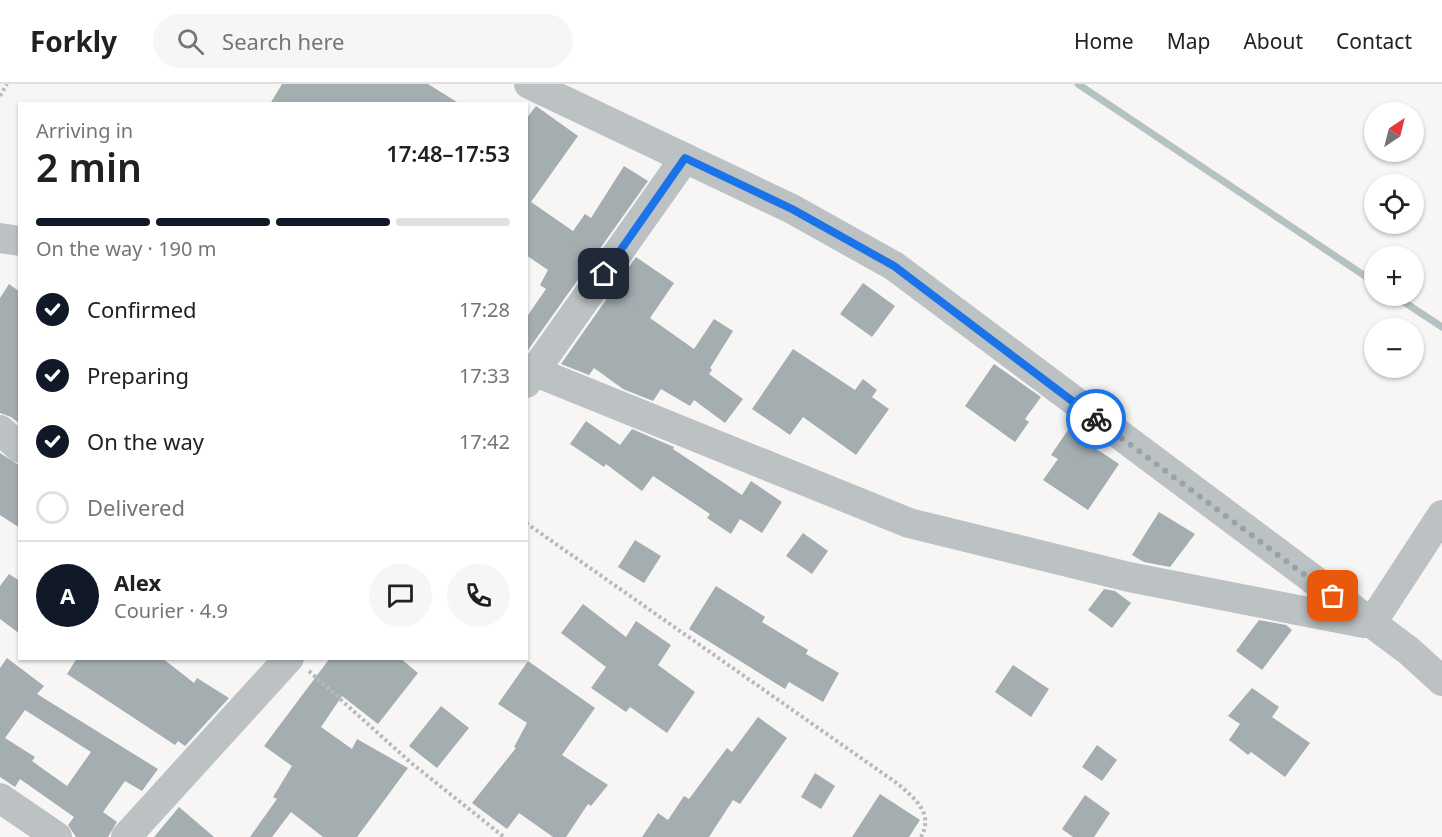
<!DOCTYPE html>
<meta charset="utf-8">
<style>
body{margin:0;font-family:"Noto Sans",sans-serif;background:#f6f6f6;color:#202124;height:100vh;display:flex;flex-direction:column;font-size:22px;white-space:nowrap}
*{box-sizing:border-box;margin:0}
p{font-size:20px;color:#757577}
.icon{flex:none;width:33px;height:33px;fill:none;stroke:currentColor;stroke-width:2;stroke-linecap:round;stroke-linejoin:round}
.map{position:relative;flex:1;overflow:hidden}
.panel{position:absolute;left:18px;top:18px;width:510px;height:558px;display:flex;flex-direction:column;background:#fff;border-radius:0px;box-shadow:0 2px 4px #0004}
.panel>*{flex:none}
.needle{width:39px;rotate:35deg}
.tools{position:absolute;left:1364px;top:18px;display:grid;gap:12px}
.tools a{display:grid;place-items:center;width:60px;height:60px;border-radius:50%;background:#fff;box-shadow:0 2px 4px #0004;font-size:30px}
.pin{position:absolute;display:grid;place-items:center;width:51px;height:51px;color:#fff;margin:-26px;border-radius:12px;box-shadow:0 3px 9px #0006}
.courier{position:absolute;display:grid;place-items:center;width:60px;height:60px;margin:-30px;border:4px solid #1a73e8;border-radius:50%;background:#fff;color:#222;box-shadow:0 2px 8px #0007}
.summary em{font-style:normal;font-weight:600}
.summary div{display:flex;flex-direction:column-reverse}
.summary{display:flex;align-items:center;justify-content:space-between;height:102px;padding:0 18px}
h1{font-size:39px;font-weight:600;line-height:45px}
.bar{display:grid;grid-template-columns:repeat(4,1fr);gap:9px 6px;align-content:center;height:72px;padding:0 18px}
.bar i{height:8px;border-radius:4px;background:#e0e0e0}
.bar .current{background:#111827}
.bar p{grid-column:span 4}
.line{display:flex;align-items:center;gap:15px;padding:0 18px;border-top:2px solid #e0e0e0}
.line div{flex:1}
.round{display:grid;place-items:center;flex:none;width:63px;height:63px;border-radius:32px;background:#f6f6f6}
ol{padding:0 18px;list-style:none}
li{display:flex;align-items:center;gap:18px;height:66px}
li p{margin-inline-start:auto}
li .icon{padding:6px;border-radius:50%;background:#111827;color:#fff;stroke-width:4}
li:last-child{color:#757577}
li i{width:33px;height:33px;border:3px solid #e0e0e0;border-radius:50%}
header{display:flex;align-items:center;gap:36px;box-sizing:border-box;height:84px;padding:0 30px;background:#fff;border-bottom:2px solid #e0e0e0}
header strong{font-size:28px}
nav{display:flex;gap:33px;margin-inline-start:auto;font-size:21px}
.search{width:420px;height:54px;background:#f6f6f6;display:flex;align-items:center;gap:15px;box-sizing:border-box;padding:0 21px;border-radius:33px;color:#757577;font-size:22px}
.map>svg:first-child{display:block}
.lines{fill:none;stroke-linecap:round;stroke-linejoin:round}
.stream{stroke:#b5c2c4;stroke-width:7}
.building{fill:#a4adb0;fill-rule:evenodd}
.path{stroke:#b6babc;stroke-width:4;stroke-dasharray:3 3;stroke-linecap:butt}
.minor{stroke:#bcc1c3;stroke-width:30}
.done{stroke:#98a3a5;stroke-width:6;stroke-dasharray:0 10.8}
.route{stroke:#1a73e8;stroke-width:8}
</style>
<header>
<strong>Forkly</strong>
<div class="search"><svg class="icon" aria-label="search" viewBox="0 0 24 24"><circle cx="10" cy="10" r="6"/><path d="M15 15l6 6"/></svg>Search here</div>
<nav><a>Home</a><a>Map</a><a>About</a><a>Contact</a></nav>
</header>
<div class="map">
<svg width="1442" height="753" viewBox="0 0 1442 753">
<rect width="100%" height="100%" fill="#f7f6f4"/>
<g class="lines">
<g class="stream">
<path d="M 1078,0 L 1374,198"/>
<path d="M 1395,212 L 1442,243"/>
</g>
</g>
<g class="building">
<path d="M 282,0 L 428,0 L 460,20 L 270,20 Z"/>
<path d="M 536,22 L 578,52 L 531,118 L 573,147 L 585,130 L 591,134 L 624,82 L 648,97 L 528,266 L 526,234 L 546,205 L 540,201 L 548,186 L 526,171 L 526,35 Z"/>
<path d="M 636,173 L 674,199 L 650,234 L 694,265 L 714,235 L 733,247 L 710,284 L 712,286 L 709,290 L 743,315 L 725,339 L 694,316 L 690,322 L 661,305 L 653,317 L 623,305 L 594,284 L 589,291 L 561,280 Z"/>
<path d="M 863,199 L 895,222 L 872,253 L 840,230 Z"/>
<path d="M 9,200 L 20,208 L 20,340 L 11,333 L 0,329 L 0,214 Z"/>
<path d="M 793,265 L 855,306 L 863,295 L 877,306 L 872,313 L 889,325 L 856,371 L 803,333 L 790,351 L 752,325 Z"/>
<path d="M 994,280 L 1041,313 L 1025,335 L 1029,338 L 1015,358 L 965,322 Z"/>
<path d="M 586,337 L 620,361 L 632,345 L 674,363 L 673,365 L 742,411 L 751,397 L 782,418 L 762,449 L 740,435 L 731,450 L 707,434 L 710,430 L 653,392 L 642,407 L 606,380 L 604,383 L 570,360 Z"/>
<path d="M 1068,346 L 1119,380 L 1088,426 L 1043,396 L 1058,375 L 1051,371 Z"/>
<path d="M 0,369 L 20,382 L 20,444 L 0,431 Z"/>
<path d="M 1159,428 L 1195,450 L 1170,483 L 1144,478 L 1132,471 Z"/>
<path d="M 803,449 L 828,467 L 812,490 L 786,472 Z"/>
<path d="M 635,456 L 661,472 L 644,499 L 618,483 Z"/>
<path d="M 9,490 L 20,497 L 20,550 L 0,535 L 0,502 Z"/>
<path d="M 716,502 L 765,533 L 762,538 L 808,566 L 806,570 L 839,589 L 823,618 L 789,598 L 785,605 L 689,545 Z"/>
<path d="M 1104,505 L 1115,507 L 1131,519 L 1112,544 L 1088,526 Z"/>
<path d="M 583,520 L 626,553 L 636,537 L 671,561 L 658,581 L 695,608 L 667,649 L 630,623 L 626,628 L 591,604 L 606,583 L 561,549 Z"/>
<path d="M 1259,536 L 1286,541 L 1292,546 L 1262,586 L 1236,567 Z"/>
<path d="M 7,574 L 44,602 L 37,610 L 158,685 L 142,707 L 125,697 L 103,728 L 117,738 L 108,753 L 76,753 L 68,741 L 74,733 L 20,695 L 15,703 L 0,693 L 0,584 ZM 25,626 L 91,668 L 67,702 L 32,677 L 35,673 L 5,654 Z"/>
<path d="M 77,574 L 162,574 L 194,599 L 197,594 L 229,614 L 185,662 L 178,657 L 175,661 L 67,590 Z"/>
<path d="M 330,574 L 400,574 L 418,589 L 378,640 L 342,612 L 321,643 L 352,665 L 357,655 L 408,684 L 357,753 L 323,753 L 291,728 L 272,753 L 250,753 L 277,715 L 273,713 L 292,682 L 264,662 Z"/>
<path d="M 528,577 L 595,624 L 562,671 L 608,701 L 591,722 L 588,720 L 566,753 L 553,753 L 519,729 L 507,745 L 472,719 L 516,664 L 514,663 L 527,639 L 498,620 Z"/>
<path d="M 1013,581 L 1049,605 L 1031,633 L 995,608 Z"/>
<path d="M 1252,604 L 1279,623 L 1272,633 L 1310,659 L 1285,693 L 1251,668 L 1248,671 L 1229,656 L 1240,640 L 1228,632 Z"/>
<path d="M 441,622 L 469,644 L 437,684 L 409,662 Z"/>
<path d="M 758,633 L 787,654 L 740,720 L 733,716 L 709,753 L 642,753 L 658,729 L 668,736 L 684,712 L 689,715 L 727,664 L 732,668 Z"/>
<path d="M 1097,661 L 1117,676 L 1102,697 L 1082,683 Z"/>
<path d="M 815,689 L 835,702 L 821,725 L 801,713 Z"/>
<path d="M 880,710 L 920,736 L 909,753 L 852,753 Z"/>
<path d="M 1085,711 L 1110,729 L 1094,753 L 1073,753 L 1062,745 Z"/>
<path d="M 179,723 L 214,753 L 154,753 Z"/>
</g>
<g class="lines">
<g class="path">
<path d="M 0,12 L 7,0"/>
<path d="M 526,439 L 898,700 C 915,715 934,729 921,753"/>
<path d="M 309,587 L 410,678 L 504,753"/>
</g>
<g class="minor">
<path d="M 529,0 L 792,125 L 894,182 L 1409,567 L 1442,597"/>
<path d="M 0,154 L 20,157"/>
<path d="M 526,284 L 909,439 L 1129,493 L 1364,539"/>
<path d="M 526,299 L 685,74"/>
<path d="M 0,346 L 20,364"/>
<path d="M 1371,540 L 1442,431"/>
<path d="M 0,714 L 57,753"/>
<path d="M 126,753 L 289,574"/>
</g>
</g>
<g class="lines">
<path class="done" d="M 1096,335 L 1333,512"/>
<path class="route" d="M 604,190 L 685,74 L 792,125 L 894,182 L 1096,335"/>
</g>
</svg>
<div class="tools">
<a><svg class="needle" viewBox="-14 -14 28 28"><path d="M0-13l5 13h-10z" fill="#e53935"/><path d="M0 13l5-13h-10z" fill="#757577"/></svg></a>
<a><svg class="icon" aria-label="locate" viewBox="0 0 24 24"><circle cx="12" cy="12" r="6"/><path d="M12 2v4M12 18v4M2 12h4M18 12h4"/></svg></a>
<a>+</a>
<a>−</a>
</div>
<div class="pin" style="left:1333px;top:512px;background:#ea580c"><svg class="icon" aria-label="bag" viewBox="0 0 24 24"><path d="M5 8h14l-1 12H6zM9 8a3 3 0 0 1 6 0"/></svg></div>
<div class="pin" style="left:604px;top:190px;background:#1f2937"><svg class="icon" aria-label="home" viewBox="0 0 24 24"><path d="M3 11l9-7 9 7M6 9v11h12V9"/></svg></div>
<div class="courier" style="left:1096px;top:335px"><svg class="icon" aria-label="bike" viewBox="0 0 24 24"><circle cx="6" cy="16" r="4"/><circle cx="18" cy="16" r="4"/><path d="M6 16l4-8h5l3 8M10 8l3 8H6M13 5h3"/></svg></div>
<section class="panel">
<div class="summary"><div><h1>2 min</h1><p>Arriving in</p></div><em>17:48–17:53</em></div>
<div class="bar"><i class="current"></i><i class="current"></i><i class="current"></i><i></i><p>On the way · 190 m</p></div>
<ol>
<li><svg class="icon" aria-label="check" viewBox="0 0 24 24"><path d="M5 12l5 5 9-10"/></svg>Confirmed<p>17:28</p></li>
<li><svg class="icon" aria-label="check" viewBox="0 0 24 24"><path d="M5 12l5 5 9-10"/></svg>Preparing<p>17:33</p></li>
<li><svg class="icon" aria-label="check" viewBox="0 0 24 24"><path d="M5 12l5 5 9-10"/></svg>On the way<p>17:42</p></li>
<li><i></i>Delivered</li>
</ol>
<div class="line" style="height:108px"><b class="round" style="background:#111827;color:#fff">A</b><div><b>Alex</b><p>Courier · 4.9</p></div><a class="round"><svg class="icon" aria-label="chat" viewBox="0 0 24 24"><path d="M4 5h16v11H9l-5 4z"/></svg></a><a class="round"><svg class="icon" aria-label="phone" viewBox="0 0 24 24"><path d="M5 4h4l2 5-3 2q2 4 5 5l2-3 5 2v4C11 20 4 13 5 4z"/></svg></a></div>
</section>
</div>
